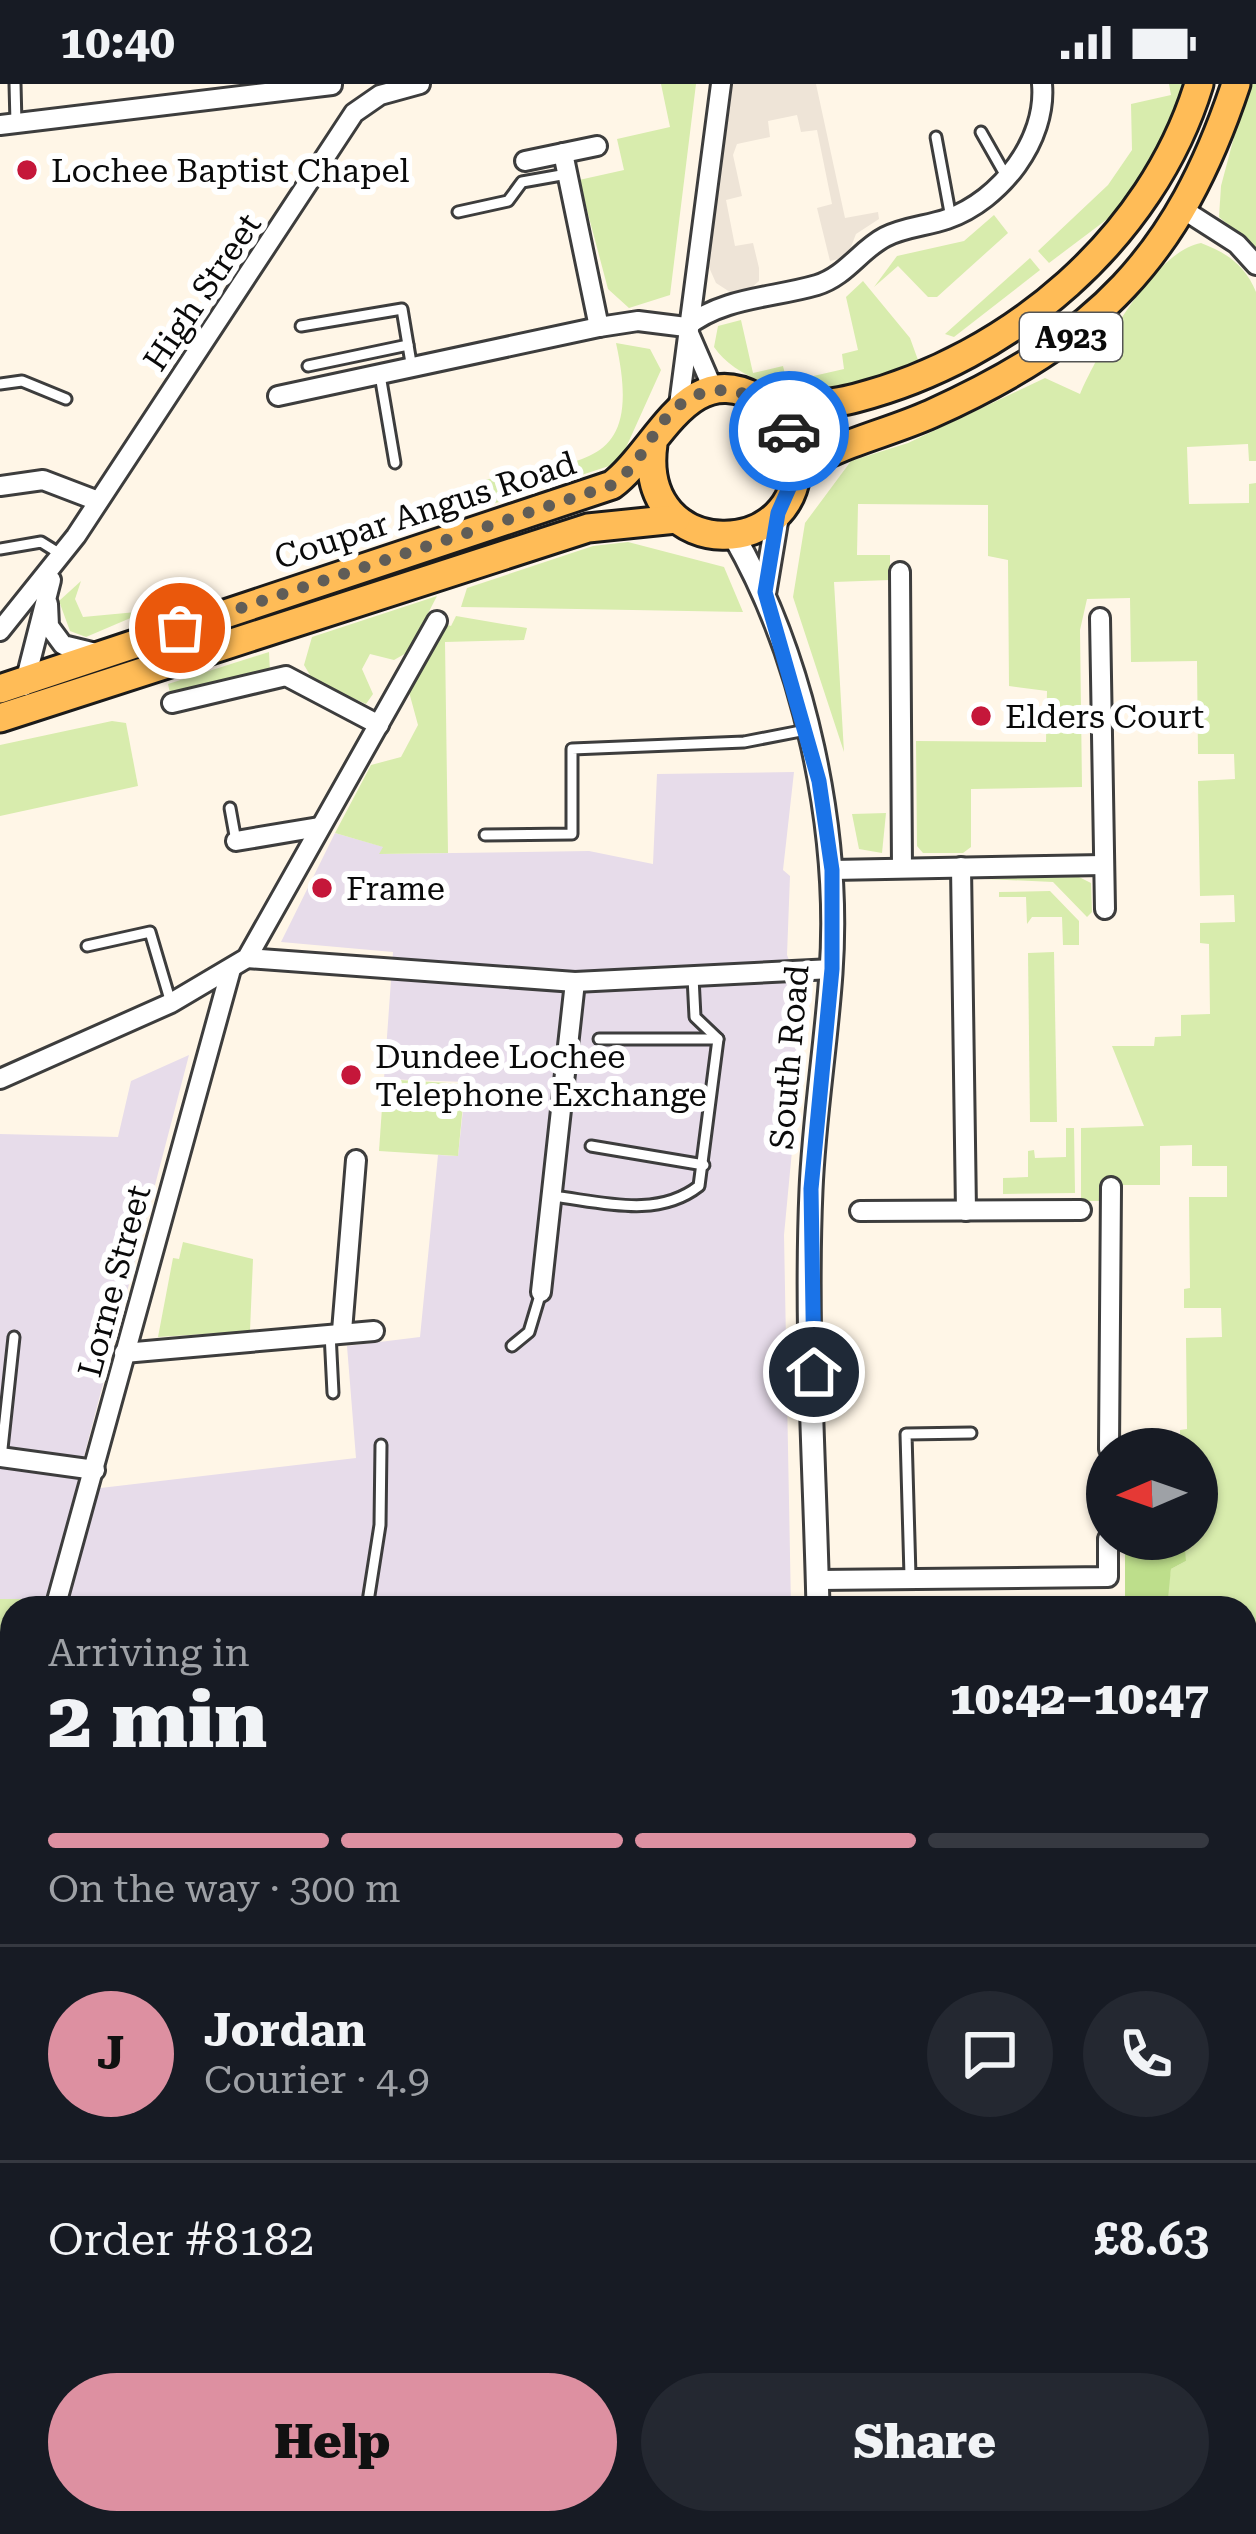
<!DOCTYPE html>
<meta charset="utf-8">
<style>
body{margin:0;font-family:"Roboto Serif",serif;background:#242831;color:#f1f3f6;height:100vh;display:flex;flex-direction:column;font-size:45px;white-space:nowrap}
*{box-sizing:border-box;margin:0}
p{font-size:39px;color:#9ea1a6}
.icon{flex:none;width:66px;height:66px;fill:none;stroke:currentColor;stroke-width:2;stroke-linecap:round;stroke-linejoin:round}
.map{position:relative;flex:1;overflow:hidden}
.sheet{position:absolute;left:0px;top:1512px;width:1257px;height:939px;display:flex;flex-direction:column;background:#171b24;border-radius:36px 36px 0 0;box-shadow:0 3px 9px #0004}
.sheet>*{flex:none}
.needle{width:78px;rotate:268deg}
.tools{position:absolute;left:1086px;top:1344px;display:grid;gap:24px}
.tools a{display:grid;place-items:center;width:132px;height:132px;border-radius:50%;background:#171b24;box-shadow:0 3px 9px #0004;font-size:60px}
.pin{position:absolute;display:grid;place-items:center;width:102px;height:102px;color:#fff;margin:-51px;border:6px solid #fff;border-radius:50%;box-shadow:0 3px 12px #0007}
.courier{position:absolute;display:grid;place-items:center;width:120px;height:120px;margin:-60px;border:9px solid #1a73e8;border-radius:50%;background:#fff;color:#222;box-shadow:0 3px 15px #0007}
.headline em{font-style:normal;font-weight:800}
.headline div{display:flex;flex-direction:column-reverse}
.headline{display:flex;align-items:center;justify-content:space-between;height:204px;padding:0 48px}
h1{font-size:78px;font-weight:800;line-height:90px}
.bar{display:grid;grid-template-columns:repeat(4,1fr);gap:18px 12px;align-content:center;height:144px;padding:0 48px}
.bar i{height:15px;border-radius:9px;background:#363941}
.bar .selected{background:#dd90a1}
.bar p{grid-column:span 4}
.line{display:flex;align-items:center;gap:30px;padding:0 48px;border-top:3px solid #363941}
.line div{flex:1}
.round{display:grid;place-items:center;flex:none;width:126px;height:126px;border-radius:63px;background:#242831}
.action{display:flex;gap:24px;margin-top:auto;padding:24px 48px}
.action a{flex:1;height:138px;border-radius:72px;background:#dd90a1;color:#111;font-size:48px;font-weight:800;line-height:138px;text-align:center}
.action a+a{background:#242831;color:#f1f3f6}
.status{display:flex;justify-content:space-between;align-items:center;height:84px;padding:0 60px;background:#171b24;direction:ltr}
.status svg{height:33px;fill:currentColor}
.map>svg:first-child{display:block}
.industrial{fill:#e7dcea}
.green{fill:#d8ecad}
.forest{fill:#bdde8b}
.plaza{fill:#eee4d7}
.lines{fill:none;stroke-linecap:round;stroke-linejoin:round}
.service-casing{stroke:#3d3d3d;stroke-width:15}
.minor-casing{stroke:#3d3d3d;stroke-width:24}
.tertiary-casing{stroke:#3d3d3d;stroke-width:27}
.primary-casing{stroke:#1b1b1b;stroke-width:33}
.service{stroke:#fff;stroke-width:9}
.minor{stroke:#fff;stroke-width:18}
.tertiary{stroke:#fff;stroke-width:21}
.primary{stroke:#ffbc57;stroke-width:27}
.done{stroke:#605d57;stroke-width:12;stroke-dasharray:0 21.6}
.route{stroke:#1a73e8;stroke-width:15}
.poi-dot{fill:#c5173a;stroke:#fff;stroke-width:4.5}
.labels{text-anchor:middle;dominant-baseline:central;stroke-width:12;stroke-linejoin:round;paint-order:stroke}
.shield{fill:#fff;stroke:#545454;stroke-width:3}
.shield-label{font-size:30px;font-weight:bold;fill:#0a0a0a}
.poi-label{font-size:33px;fill:#0a0a0a;stroke:#fff;text-anchor:start}
.street-label{font-size:33px;fill:#0a0a0a;stroke:#fff}
</style>
<div class="status"><b>10:40</b><svg viewBox="0 0 49 12"><path d="M0 12V9h3v3zM5 12V6h3v6zM10 12V3h3v9zM15 12V0h3v12zM26 1h20v11H26zM47 4h2v5h-2z"/></svg></div>
<div class="map">
<svg width="1256" height="2450" viewBox="0 0 1256 2450">
<rect width="100%" height="100%" fill="#fff6e7"/>
<g class="industrial">
<path d="M 794,688 L 783,786 L 790,792 L 787,871 L 806,919 L 784,1151 L 791,1524 L 12,1524 L 12,1739 L 0,1740 L 0,1050 L 118,1053 L 131,997 L 189,971 L 75,1407 L 356,1374 L 347,1262 L 420,1253 L 438,1071 L 458,1072 L 466,998 L 384,995 L 393,868 L 281,858 L 335,749 L 384,763 L 381,770 L 589,767 L 653,780 L 657,690 Z"/>
<path d="M 0,1777 L 12,1777 L 12,2093 L 0,2092 Z"/>
</g>
<g class="green">
<path d="M 661,0 L 696,0 L 670,211 L 629,224 L 608,205 L 579,96 L 624,86 L 617,55 L 670,43 Z"/>
<path d="M 1169,0 L 1184,0 L 1178,23 L 1122,124 L 1049,179 L 1038,167 L 1108,101 L 1132,66 L 1131,20 L 1171,11 Z"/>
<path d="M 1248,0 L 1256,0 L 1256,164 L 1219,133 L 1221,102 Z"/>
<path d="M 994,131 L 1008,149 L 937,213 L 928,213 L 898,182 L 874,203 L 897,172 L 964,157 Z"/>
<path d="M 1201,159 C 1227,169 1245,181 1256,208 L 1256,377 L 1249,377 L 1248,360 L 1187,363 L 1189,420 L 1249,419 L 1249,400 L 1256,399 L 1256,1548 L 1245,1549 L 1245,1524 L 1167,1524 L 1166,1519 L 1171,1485 L 1186,1477 L 1185,1455 L 1197,1455 L 1197,1365 L 1180,1365 L 1180,1346 L 1187,1345 L 1186,1254 L 1222,1253 L 1221,1224 L 1184,1224 L 1184,1205 L 1190,1204 L 1189,1113 L 1227,1113 L 1227,1082 L 1192,1082 L 1192,1061 L 1160,1062 L 1160,1101 L 1101,1101 L 1100,1117 L 1081,1117 L 1081,1044 L 1144,1042 L 1112,962 L 1154,962 L 1155,953 L 1181,952 L 1181,931 L 1210,930 L 1209,860 L 1200,859 L 1200,839 L 1235,838 L 1234,811 L 1200,812 L 1198,697 L 1235,695 L 1234,670 L 1198,670 L 1197,577 L 1131,578 L 1130,514 L 1087,515 L 1080,546 L 1082,703 L 971,705 L 971,763 L 963,769 L 923,769 L 917,762 L 916,657 L 1046,658 L 1047,607 L 1009,602 L 1008,476 L 988,472 L 988,421 L 858,420 L 857,471 L 890,471 L 890,496 L 834,498 L 844,668 L 793,513 L 805,439 L 851,377 L 908,359 L 1045,294 L 1080,310 C 1098,269 1154,167 1201,159 Z"/>
<path d="M 1030,174 L 1040,186 L 954,253 L 945,250 Z"/>
<path d="M 863,197 L 910,254 L 918,276 C 893,286 866,301 840,307 C 800,317 736,296 714,263 L 718,242 L 741,236 L 753,289 L 783,282 L 787,298 L 844,285 L 842,270 L 858,266 L 846,213 Z"/>
<path d="M 616,259 L 650,265 L 661,286 L 624,368 L 609,382 L 462,430 L 427,436 L 424,423 L 482,409 L 481,397 C 572,373 646,394 616,259 Z"/>
<path d="M 628,458 L 724,483 L 743,528 L 461,523 L 467,504 L 593,462 Z"/>
<path d="M 81,497 L 75,515 L 83,533 L 147,527 L 86,553 L 70,547 L 59,517 Z"/>
<path d="M 437,512 L 408,568 L 394,576 L 370,570 L 362,585 L 373,610 L 366,620 L 313,596 L 304,581 L 312,553 Z"/>
<path d="M 456,532 L 527,544 L 524,556 L 445,558 L 448,769 L 379,770 L 383,763 L 335,749 L 371,681 L 401,673 L 418,641 L 409,608 L 445,540 L 451,542 Z"/>
<path d="M 269,568 L 270,588 L 170,609 L 168,600 Z"/>
<path d="M 112,637 L 126,639 L 138,702 L 0,732 L 0,661 Z"/>
<path d="M 886,729 L 882,769 L 859,765 L 852,730 Z"/>
<path d="M 1079,793 L 1091,799 L 1092,828 L 1087,833 L 1053,798 L 985,795 Z"/>
<path d="M 1050,807 L 1079,837 L 1079,861 L 1063,861 L 1062,833 L 1032,833 L 1027,840 L 1026,813 L 999,813 L 999,808 Z"/>
<path d="M 1054,868 L 1057,1038 L 1030,1038 L 1028,869 Z"/>
<path d="M 384,995 L 465,1000 L 458,1072 L 379,1067 Z"/>
<path d="M 1066,1044 L 1074,1044 L 1075,1109 L 1003,1110 L 1003,1094 L 1028,1093 L 1028,1067 L 1034,1066 L 1035,1074 L 1066,1073 Z"/>
<path d="M 183,1158 L 253,1175 L 250,1247 L 158,1253 L 173,1174 L 179,1175 Z"/>
<path d="M 0,1515 L 39,1515 L 37,1524 L 12,1524 L 12,1645 L 0,1645 Z"/>
<path d="M 1256,2103 L 1256,2221 L 1245,2211 L 1245,2164 Z"/>
</g>
<path class="forest" d="M 1125,1455 L 1185,1455 L 1186,1477 L 1171,1485 L 1167,1524 L 1125,1524 Z"/>
<path class="plaza" d="M 733,0 L 816,0 L 845,134 L 878,128 L 879,135 L 856,150 L 847,173 L 830,177 L 817,124 L 832,120 L 817,46 L 801,48 L 797,31 L 768,37 L 770,53 L 737,60 L 733,71 L 742,112 L 726,116 L 735,162 L 753,159 L 759,184 L 759,197 L 749,206 L 730,208 L 716,199 L 708,181 Z"/>
<g class="lines">
<g class="service-casing">
<g id="service">
<path d="M 15,0 L 16,39"/>
<path d="M 981,48 L 1006,92"/>
<path d="M 936,53 L 951,134"/>
<path d="M 458,128 L 508,117 L 522,98 L 567,90"/>
<path d="M 301,242 L 402,225 L 412,285"/>
<path d="M 308,282 L 408,261"/>
<path d="M 380,291 L 395,379"/>
<path d="M 0,300 L 22,297 L 66,315"/>
<path d="M 0,465 L 41,458 L 62,471"/>
<path d="M 230,724 L 236,757"/>
<path d="M 485,751 L 572,750 L 572,665 L 744,658 L 806,646"/>
<path d="M 87,862 L 150,848 L 171,919"/>
<path d="M 599,955 L 718,955"/>
<path d="M 591,1062 L 704,1081"/>
<path d="M 553,1112 C 602,1118 657,1135 699,1102 L 718,955 L 695,933 L 693,893"/>
<path d="M 330,1249 L 333,1309"/>
<path d="M 512,1262 L 529,1248 L 541,1208"/>
<path d="M 1,1374 L 14,1253"/>
<path d="M 910,1492 L 906,1350 L 971,1349"/>
<path d="M 367,1524 L 380,1441 L 381,1361"/>
<path d="M 0,1652 L 12,1653"/>
<path d="M 0,1801 L 12,1801"/>
<path d="M 0,1844 L 12,1813"/>
<path d="M 343,2450 L 344,2439"/>
<path d="M 762,2450 L 781,2439"/>
</g>
</g>
<g class="minor-casing">
<g id="minor">
<path d="M 0,41 L 332,1"/>
<path d="M 563,69 L 599,243"/>
<path d="M 525,77 L 597,62"/>
<path d="M 1184,126 L 1237,160 L 1256,181"/>
<path d="M 686,243 C 723,213 773,214 817,201 C 846,192 860,166 885,153 C 904,143 927,142 947,135 C 1001,116 1047,56 1042,0"/>
<path d="M 688,247 L 714,307"/>
<path d="M 278,312 L 599,243 L 638,237 L 686,243"/>
<path d="M 679,321 L 721,0"/>
<path d="M 0,402 L 43,396 L 98,417"/>
<path d="M 900,488 L 902,784"/>
<path d="M 48,520 L 49,542 L 63,561 L 100,570"/>
<path d="M 1100,534 L 1105,825"/>
<path d="M 0,547 L 76,452 L 354,29 L 380,11 L 420,0"/>
<path d="M 24,602 L 51,496"/>
<path d="M 172,619 L 286,592 L 379,641"/>
<path d="M 236,757 L 319,743"/>
<path d="M 961,783 L 966,1127"/>
<path d="M 832,786 L 1104,781"/>
<path d="M 247,874 L 575,898 L 832,885"/>
<path d="M 0,995 L 171,919 L 247,874 L 437,537"/>
<path d="M 860,1127 L 1081,1126"/>
<path d="M 541,1208 L 575,898"/>
<path d="M 342,1247 L 356,1076"/>
<path d="M 124,1269 L 374,1247"/>
<path d="M 1109,1365 L 1111,1103"/>
<path d="M 0,1373 L 95,1386"/>
<path d="M 818,1496 L 1108,1493 L 1108,1455"/>
<path d="M 55,1524 L 231,885"/>
<path d="M 1245,1603 L 1256,1556"/>
<path d="M 0,1758 L 12,1758"/>
<path d="M 1245,2085 L 1256,2026"/>
<path d="M 0,2100 L 12,2100"/>
<path d="M 1245,2236 L 1256,2238"/>
<path d="M 904,2450 L 906,2439"/>
</g>
</g>
<g class="tertiary-casing">
<g id="tertiary">
<path d="M 734,452 C 805,576 841,747 831,889 C 826,962 814,1034 811,1106 C 805,1245 815,1386 818,1524"/>
<path d="M 765,507 L 778,429"/>
<path d="M 821,2439 L 821,2450"/>
</g>
</g>
<g class="primary-casing">
<g id="primary">
<path d="M 774,326 C 801,322 830,321 856,314 C 1011,274 1152,154 1199,0"/>
<path d="M 797,386 C 839,359 886,350 931,330 C 1097,255 1178,174 1236,0"/>
<path d="M 0,605 L 612,401 C 658,367 688,270 762,317 C 780,329 794,348 796,370 C 808,478 636,482 653,360"/>
<path d="M 0,634 L 588,444 L 676,435"/>
</g>
</g>
<use href="#service" class="service"/>
<use href="#minor" class="minor"/>
<use href="#tertiary" class="tertiary"/>
<use href="#primary" class="primary"/>
</g>
<g class="lines">
<path class="done" d="M 180,544 L 612,401 C 646,376 650,346 677,323 C 715,291 766,308 789,347"/>
<path class="route" d="M 789,347 L 797,386 L 778,429 L 765,508 L 819,697 L 832,786 L 832,885 L 811,1105 L 814,1288"/>
</g>
<g class="poi-dot">
<circle cx="27" cy="86" r="12"/>
<circle cx="981" cy="632" r="12"/>
<circle cx="322" cy="804" r="12"/>
<circle cx="351" cy="991" r="12"/>
</g>
<g class="labels">
<rect class="shield" x="1020" y="229" width="102" height="48" rx="9"/>
<g class="shield-label">
<text x="1071" y="253">A923</text>
</g>
<g class="poi-label">
<text x="51" y="86">Lochee Baptist Chapel</text>
<text x="1005" y="632">Elders Court</text>
<text x="346" y="804">Frame</text>
<text x="375" y="972">Dundee Lochee<tspan x="375" dy="38">Telephone Exchange</tspan></text>
</g>
<g class="street-label">
<text transform="translate(202 208) rotate(-56)">High Street</text>
<text transform="translate(425 426) rotate(-18)">Coupar Angus Road</text>
<text transform="translate(789 973) rotate(-85)">South Road</text>
<text transform="translate(114 1197) rotate(-75)">Lorne Street</text>
</g>
</g>
</svg>
<div class="tools">
<a><svg class="needle" viewBox="-14 -14 28 28"><path d="M0-13l5 13h-10z" fill="#e53935"/><path d="M0 13l5-13h-10z" fill="#9ea1a6"/></svg></a>
</div>
<div class="pin" style="left:180px;top:544px;background:#ea580c"><svg class="icon" aria-label="bag" viewBox="0 0 24 24"><path d="M5 8h14l-1 12H6zM9 8a3 3 0 0 1 6 0"/></svg></div>
<div class="pin" style="left:814px;top:1288px;background:#1f2937"><svg class="icon" aria-label="home" viewBox="0 0 24 24"><path d="M3 11l9-7 9 7M6 9v11h12V9"/></svg></div>
<div class="courier" style="left:789px;top:347px"><svg class="icon" aria-label="car" viewBox="0 0 24 24"><path d="M5 17H2v-5l4-1 3-4h7l3 4 3 1v5h-3M9 17h6M6 11h13"/><circle cx="7" cy="17" r="2"/><circle cx="17" cy="17" r="2"/></svg></div>
<section class="sheet">
<div class="headline"><div><h1>2 min</h1><p>Arriving in</p></div><em>10:42–10:47</em></div>
<div class="bar"><i class="selected"></i><i class="selected"></i><i class="selected"></i><i></i><p>On the way · 300 m</p></div>
<div class="line" style="height:216px"><b class="round" style="background:#dd90a1;color:#111">J</b><div><b>Jordan</b><p>Courier · 4.9</p></div><a class="round"><svg class="icon" aria-label="chat" viewBox="0 0 24 24"><path d="M4 5h16v11H9l-5 4z"/></svg></a><a class="round"><svg class="icon" aria-label="phone" viewBox="0 0 24 24"><path d="M5 4h4l2 5-3 2q2 4 5 5l2-3 5 2v4C11 20 4 13 5 4z"/></svg></a></div>
<div class="line" style="height:156px"><div>Order #8182</div><b>£8.63</b></div>
<div class="action"><a>Help</a><a>Share</a></div>
</section>
</div>
